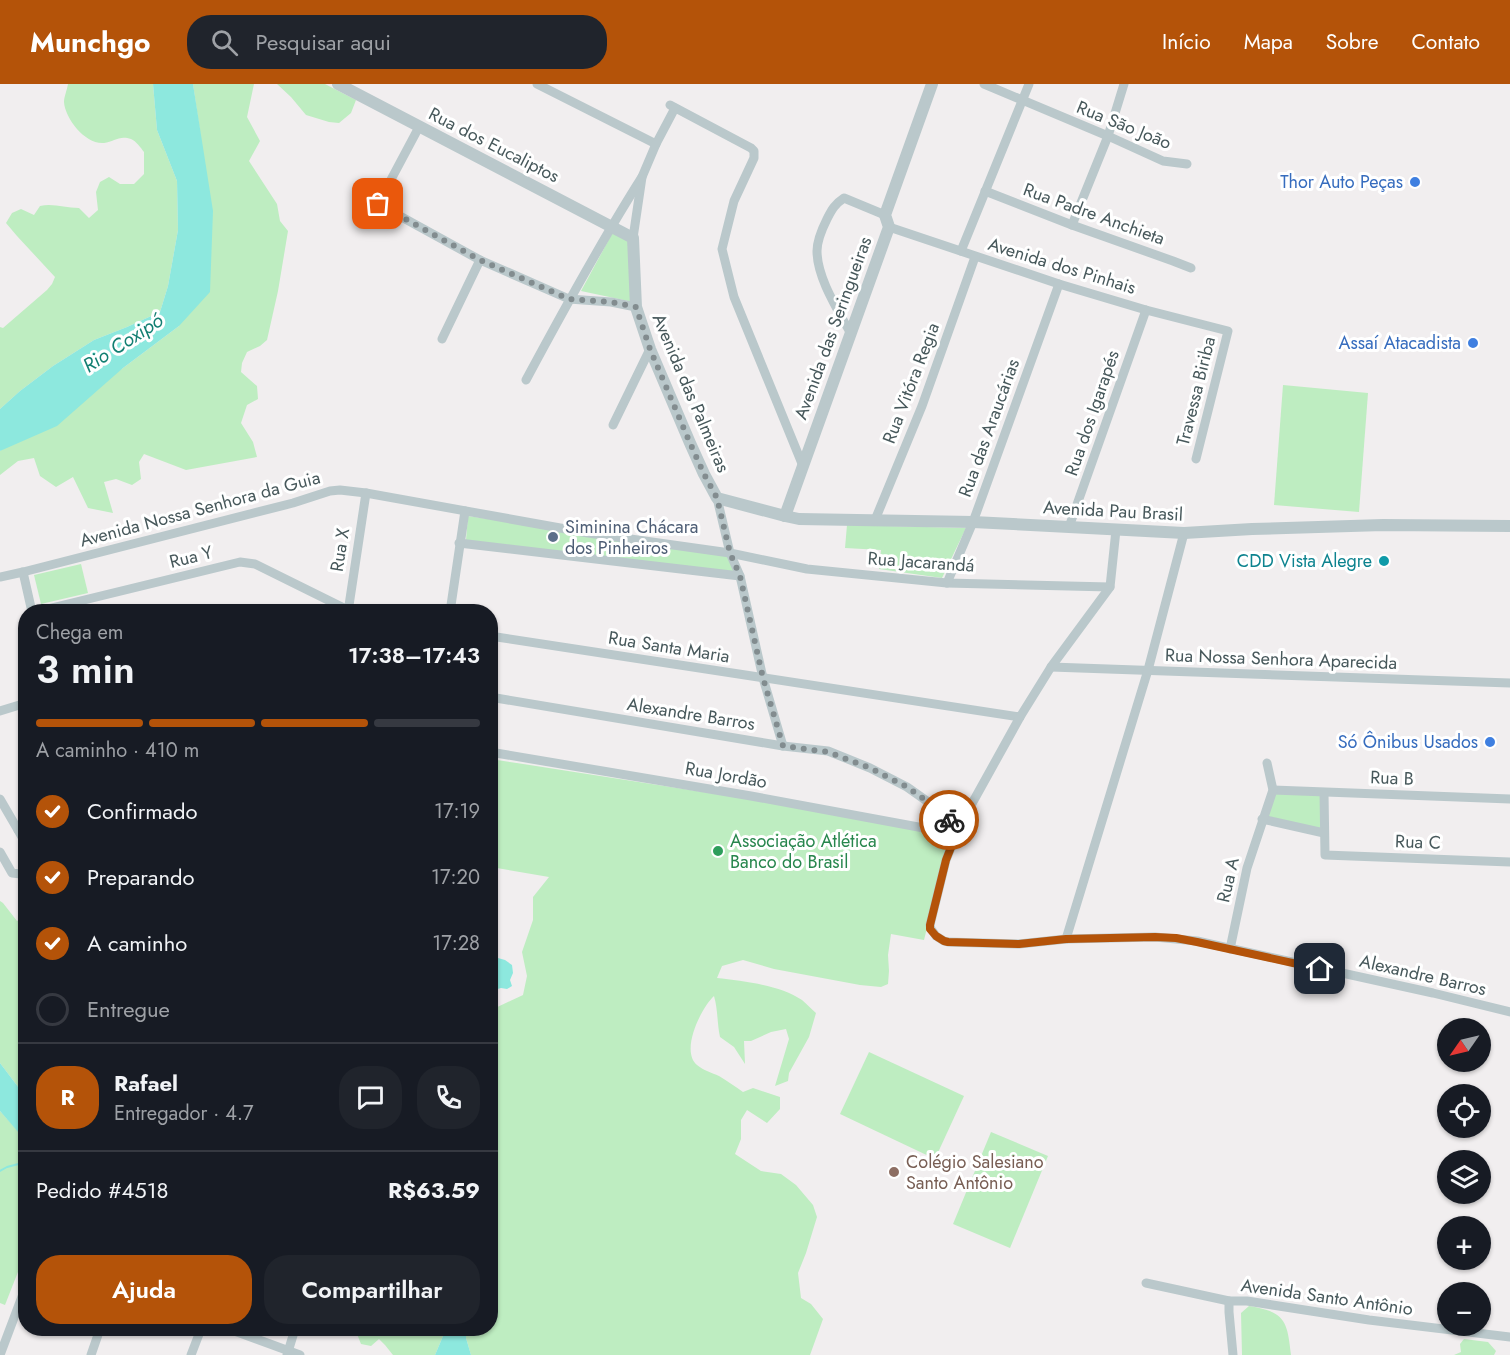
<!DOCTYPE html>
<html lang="pt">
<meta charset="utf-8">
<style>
body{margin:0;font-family:Jost,sans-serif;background:#20242c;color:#f1f3f6;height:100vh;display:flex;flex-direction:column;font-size:22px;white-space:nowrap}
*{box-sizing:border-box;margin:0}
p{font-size:20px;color:#9ea1a6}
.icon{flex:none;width:33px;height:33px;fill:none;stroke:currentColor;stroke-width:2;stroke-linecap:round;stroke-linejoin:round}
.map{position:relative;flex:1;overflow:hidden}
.side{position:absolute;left:18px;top:520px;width:480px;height:732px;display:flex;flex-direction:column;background:#171b24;border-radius:24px;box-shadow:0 2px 4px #0004}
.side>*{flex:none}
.needle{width:39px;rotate:236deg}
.tools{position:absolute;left:1437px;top:934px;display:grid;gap:12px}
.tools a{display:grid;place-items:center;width:54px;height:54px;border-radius:50%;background:#171b24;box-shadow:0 2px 4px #0004;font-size:30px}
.pin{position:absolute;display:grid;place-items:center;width:51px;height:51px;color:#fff;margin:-26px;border-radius:12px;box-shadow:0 3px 9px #0006}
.courier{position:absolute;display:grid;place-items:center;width:60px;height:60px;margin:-30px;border:4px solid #b45309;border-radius:50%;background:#fff;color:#222;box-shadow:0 2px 8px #0007}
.headline em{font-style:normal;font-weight:600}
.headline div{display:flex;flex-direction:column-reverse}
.headline{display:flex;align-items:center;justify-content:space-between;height:102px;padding:0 18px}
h1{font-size:39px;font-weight:600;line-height:45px}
.bar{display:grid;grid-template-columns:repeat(4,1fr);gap:9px 6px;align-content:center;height:72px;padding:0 18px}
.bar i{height:8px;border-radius:4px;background:#363941}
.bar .selected{background:#b45309}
.bar p{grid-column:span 4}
.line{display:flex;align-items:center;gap:15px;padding:0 18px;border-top:2px solid #363941}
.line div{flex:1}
.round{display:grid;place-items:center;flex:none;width:63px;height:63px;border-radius:24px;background:#20242c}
ol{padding:0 18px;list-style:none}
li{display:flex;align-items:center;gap:18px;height:66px}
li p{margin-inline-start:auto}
li .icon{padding:6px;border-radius:50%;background:#b45309;color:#fff;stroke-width:4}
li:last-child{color:#9ea1a6}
li i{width:33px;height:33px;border:3px solid #363941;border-radius:50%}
.primary-button{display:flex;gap:12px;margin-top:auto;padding:12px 18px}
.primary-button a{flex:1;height:69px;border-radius:24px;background:#b45309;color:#fff;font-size:24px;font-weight:600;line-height:69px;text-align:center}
.primary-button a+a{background:#20242c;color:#f1f3f6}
header{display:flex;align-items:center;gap:36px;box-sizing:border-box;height:84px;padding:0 30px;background:#b45309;color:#fff}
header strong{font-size:28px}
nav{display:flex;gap:33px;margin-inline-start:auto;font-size:21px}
.search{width:420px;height:54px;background:#20242c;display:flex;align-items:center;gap:15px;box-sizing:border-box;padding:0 21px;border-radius:24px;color:#9ea1a6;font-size:22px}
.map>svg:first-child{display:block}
.green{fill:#beedc1}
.water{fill:#8de8de}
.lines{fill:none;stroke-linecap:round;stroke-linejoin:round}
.stream{stroke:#8de8de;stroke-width:2}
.minor{stroke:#bac8cb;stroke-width:9}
.tertiary{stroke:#bac8cb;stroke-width:12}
.done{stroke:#828c8f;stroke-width:6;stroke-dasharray:0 10.8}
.route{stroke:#b45309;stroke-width:8}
.shop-dot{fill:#3f7fe0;stroke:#fff;stroke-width:2}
.service-dot{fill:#5c6f8a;stroke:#fff;stroke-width:2}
.culture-dot{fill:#0f9aa8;stroke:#fff;stroke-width:2}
.leisure-dot{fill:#2e9e5b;stroke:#fff;stroke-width:2}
.education-dot{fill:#8d6e63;stroke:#fff;stroke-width:2}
.labels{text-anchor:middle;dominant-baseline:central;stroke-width:6;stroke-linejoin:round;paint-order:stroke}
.street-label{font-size:18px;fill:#47585b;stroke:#fff}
.shop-label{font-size:18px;fill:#366cbe;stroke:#fff;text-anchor:end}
.service-label{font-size:18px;fill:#4e5e75;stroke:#fff;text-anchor:start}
.culture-label{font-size:18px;fill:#0d838f;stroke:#fff;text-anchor:end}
.leisure-label{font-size:18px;fill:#27864d;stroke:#fff;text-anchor:start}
.education-label{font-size:18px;fill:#785e54;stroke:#fff;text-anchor:start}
.water-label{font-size:20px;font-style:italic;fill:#127f72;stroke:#fff}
</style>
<header>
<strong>Munchgo</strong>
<div class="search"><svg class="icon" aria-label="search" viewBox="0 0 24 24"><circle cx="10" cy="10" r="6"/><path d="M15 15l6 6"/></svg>Pesquisar aqui</div>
<nav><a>Início</a><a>Mapa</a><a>Sobre</a><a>Contato</a></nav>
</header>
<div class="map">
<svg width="1510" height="1271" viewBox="0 0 1510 1271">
<rect width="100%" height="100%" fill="#f1eeef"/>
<g class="green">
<path d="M 68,0 L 153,0 L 157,46 L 177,97 L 178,146 L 168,202 L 160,228 L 127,243 L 94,256 L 53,282 L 20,307 L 0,325 L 0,243 L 3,244 L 47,206 L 52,200 L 55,193 L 17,152 L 6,139 L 12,129 L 21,125 L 34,131 L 40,122 C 53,119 65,124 79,124 L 89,134 L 98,126 L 96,108 L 100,98 L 109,93 L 120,100 L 134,100 L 144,90 L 144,68 C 141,64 136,57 131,55 C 119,51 114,58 104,59 C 86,61 65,35 64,18 C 64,13 67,6 68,0 Z"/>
<path d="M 193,0 L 254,0 L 247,33 L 260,57 L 249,77 L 277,120 L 280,137 L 288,147 L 278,207 L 267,256 L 260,262 L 247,268 L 242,279 L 241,288 L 257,302 L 258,315 L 247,321 L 241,339 L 253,358 L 257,373 L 186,386 L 144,370 L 139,378 L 141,395 L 132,401 L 116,395 L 104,398 L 113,429 L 88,424 L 73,393 L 56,403 L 40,392 L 34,374 L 18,377 L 0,391 L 0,367 L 123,284 L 179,242 L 201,55 Z"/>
<path d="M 277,0 L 325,0 L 356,16 L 351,29 L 339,39 L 329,38 L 306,31 L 291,13 Z"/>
<path d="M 614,146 L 630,155 L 633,218 L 581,207 Z"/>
<path d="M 1283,301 L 1368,309 L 1359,428 L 1274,421 Z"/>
<path d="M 468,432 L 728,471 L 735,488 L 466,456 Z"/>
<path d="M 847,441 L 966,444 L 942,494 L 879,485 L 881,466 L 845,464 Z"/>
<path d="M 81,480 L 88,509 L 41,520 L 34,491 Z"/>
<path d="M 491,675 L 787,721 L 950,752 L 924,856 L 891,850 L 888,871 L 889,887 L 888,900 L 881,903 L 860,901 L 774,885 L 743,876 L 722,882 L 717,894 C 743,897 780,901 802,916 C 807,920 811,925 816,929 L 809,953 L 789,989 L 788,997 L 775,1002 L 789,955 L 786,945 L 771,948 L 751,957 L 744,957 L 745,980 L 734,963 L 720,953 C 717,939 718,926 714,912 C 701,924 680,967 697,981 C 703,986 712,989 719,992 C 727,997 735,1002 743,1008 L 753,1004 L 780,1013 L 780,1025 L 767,1039 L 747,1026 L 741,1036 L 741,1055 L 735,1070 L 761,1087 L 781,1090 L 796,1101 L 813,1121 L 817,1133 L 806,1169 L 798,1189 L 801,1214 L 811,1220 L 823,1235 L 810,1271 L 471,1271 L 466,1254 L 466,1245 L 490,1245 L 491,926 L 523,911 L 527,892 L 522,868 L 533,836 L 533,813 L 549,793 L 491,783 Z"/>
<path d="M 1274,708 L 1321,712 L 1322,747 L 1265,735 Z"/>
<path d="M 0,817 L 3,819 L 17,837 L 25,832 L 25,1012 L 0,979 Z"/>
<path d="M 869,968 L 964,1012 L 935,1075 L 840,1030 Z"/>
<path d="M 0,1027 L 26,1056 L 25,1170 L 5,1221 L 0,1219 Z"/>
<path d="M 991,1048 L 1048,1072 L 1010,1164 L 953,1140 Z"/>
<path d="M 1249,1222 C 1286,1228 1287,1237 1291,1271 L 1242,1271 L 1241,1229 Z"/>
<path d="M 355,1245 L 446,1245 L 435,1271 L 393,1271 L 385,1261 L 379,1255 L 371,1262 L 361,1260 Z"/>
<path d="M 1464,1255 L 1488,1258 L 1496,1267 L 1494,1271 L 1454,1271 L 1461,1268 L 1460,1260 Z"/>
</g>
<g class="water">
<path d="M 153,0 L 193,0 L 213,127 L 210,208 L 179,242 L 123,284 L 57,342 L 0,367 L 0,325 L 20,307 L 53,282 L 94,256 L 127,243 L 160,228 L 168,202 L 178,146 L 177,97 L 157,46 Z"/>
<path d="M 491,872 L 505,876 L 512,881 L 513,889 L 510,896 L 512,902 L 507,905 L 501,904 L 491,907 Z"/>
<path d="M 0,979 L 25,1012 L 25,1056 L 0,1027 Z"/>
<path d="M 446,1245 L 466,1245 L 466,1254 L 471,1271 L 435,1271 Z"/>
</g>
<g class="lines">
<path class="stream" d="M 0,1087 L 7,1083 L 26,1078"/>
<g class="minor">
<path d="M 537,0 L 656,60"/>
<path d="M 984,0 L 1108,52 L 1163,77 L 1187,80"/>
<path d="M 670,21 L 751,64 L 754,67 L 754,74 L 734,117 L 722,165 L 734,213 L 803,382"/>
<path d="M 419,43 L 378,120 L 480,176 L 569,215 L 611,218 L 636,223"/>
<path d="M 985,107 L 1072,141 L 1173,177 L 1191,184"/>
<path d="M 1072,141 L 1108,52 L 1124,0"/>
<path d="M 889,143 L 1059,200 L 1146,226 L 1228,247 L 1196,375"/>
<path d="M 633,154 L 642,93 L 656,60 L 675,24"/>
<path d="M 961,167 L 1029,0"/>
<path d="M 851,250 C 838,226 817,194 817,167 C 817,156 822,145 827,135 C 832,125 835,120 844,114 L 885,131"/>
<path d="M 442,255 L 480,176"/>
<path d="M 526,296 C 563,227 600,159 642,93"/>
<path d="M 613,341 L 650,265"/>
<path d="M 717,414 L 730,469 L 740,492 L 763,594 L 783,662"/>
<path d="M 875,436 L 922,322 L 975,173"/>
<path d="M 1069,443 L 1146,226"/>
<path d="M 459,459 L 740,492"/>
<path d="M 23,488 L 32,528"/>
<path d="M 0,493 L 23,488 L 293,419 L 330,407 L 340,406 L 366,409 L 588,449 L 730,469 L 807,485 L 947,499 L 1110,503"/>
<path d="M 947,499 L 973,438 L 1059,200"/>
<path d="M 35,528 L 240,478 L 255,480 L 348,526"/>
<path d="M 348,528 L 366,409"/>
<path d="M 450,528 L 465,427"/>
<path d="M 490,552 L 1020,633"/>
<path d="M 1051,583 L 1510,599"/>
<path d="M 490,613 L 783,662 L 828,667 L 870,684 L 907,703 L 931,720 L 944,732 L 959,743 L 946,776 L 930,841 L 931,845 L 936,852 L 944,857 L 948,858 L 1019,860 L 1066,855 L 1155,853 L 1197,857 L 1433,909 L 1510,928"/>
<path d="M 0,627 L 26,619"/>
<path d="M 490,668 L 751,712 L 956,750"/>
<path d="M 1273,706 L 1510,715"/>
<path d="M 1324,709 L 1325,771 L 1510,778"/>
<path d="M 0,715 L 18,746 L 26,742"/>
<path d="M 1262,735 L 1324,749"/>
<path d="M 959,743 L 1020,633 L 1051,583 L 1110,503 L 1116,446"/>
<path d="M 18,746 L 26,760"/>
<path d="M 0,768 L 12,789 L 21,790 L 26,788"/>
<path d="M 1066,855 L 1148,586 L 1184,449"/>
<path d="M 1230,865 L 1247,784 L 1273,706 L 1267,679"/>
<path d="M 1146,1199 L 1229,1217"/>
<path d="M 229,1245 L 300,1271"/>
<path d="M 0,1271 L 26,1202"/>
<path d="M 91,1271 L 100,1245"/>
<path d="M 191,1271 L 201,1245"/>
<path d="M 287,1271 L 295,1245"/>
<path d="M 1233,1271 L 1229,1228 L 1229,1217 L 1247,1217 L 1369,1236 L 1510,1253"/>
</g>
<g class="tertiary">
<path d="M 338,0 L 633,154 L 636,223 L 650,265 L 690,359 L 704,390 L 717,414 L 785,432 L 799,435 L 973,438 L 1184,449 L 1252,445 L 1383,441 L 1510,442"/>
<path d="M 785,432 L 889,143 L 885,131 L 932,0"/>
</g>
</g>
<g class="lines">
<path class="done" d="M 378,120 L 480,176 L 569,215 L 611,218 L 636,223 L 650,265 L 690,359 L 704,390 L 717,414 L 730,469 L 740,492 L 763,594 L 783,662 L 828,668 L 870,684 L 907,703 L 931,720 L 949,736"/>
<path class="route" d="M 949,736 L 959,743 L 946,776 L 930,841 L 930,845 L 936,852 L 944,857 L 948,858 L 1019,860 L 1066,855 L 1155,853 L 1176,854 L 1197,858 L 1320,885"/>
</g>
<g class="shop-dot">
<circle cx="1415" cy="98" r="6"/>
<circle cx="1473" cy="259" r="6"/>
<circle cx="1490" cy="658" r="6"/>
</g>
<circle class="service-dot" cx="553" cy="453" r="6"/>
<circle class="culture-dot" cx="1384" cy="477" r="6"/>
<circle class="leisure-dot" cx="718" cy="767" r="6"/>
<circle class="education-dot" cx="894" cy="1088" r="6"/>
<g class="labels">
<g class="street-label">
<text transform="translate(1124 41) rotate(22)">Rua São João</text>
<text transform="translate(494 61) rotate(27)">Rua dos Eucaliptos</text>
<text transform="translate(1094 130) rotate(20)">Rua Padre Anchieta</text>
<text transform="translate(1062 182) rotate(17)">Avenida dos Pinhais</text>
<text transform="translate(833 244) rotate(-70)">Avenida das Seringueiras</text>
<text transform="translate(911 299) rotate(-69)">Rua Vitóra Regia</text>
<text transform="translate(1196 307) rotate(-76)">Travessa Biriba</text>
<text transform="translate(691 309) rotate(67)">Avenida das Palmeiras</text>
<text transform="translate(1092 329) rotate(-71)">Rua dos Igarapés</text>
<text transform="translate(989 344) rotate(-70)">Rua das Araucárias</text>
<text transform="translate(200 425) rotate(-15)">Avenida Nossa Senhora da Guia</text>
<text transform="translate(1113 427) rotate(3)">Avenida Pau Brasil</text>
<text transform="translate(340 466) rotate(-81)">Rua X</text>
<text transform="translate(191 473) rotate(-14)">Rua Y</text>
<text transform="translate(921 478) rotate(4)">Rua Jacarandá</text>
<text transform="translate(669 563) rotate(9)">Rua Santa Maria</text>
<text transform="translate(1281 575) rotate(2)">Rua Nossa Senhora Aparecida</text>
<text transform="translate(691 630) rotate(9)">Alexandre Barros</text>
<text transform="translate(726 691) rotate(10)">Rua Jordão</text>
<text transform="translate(1392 694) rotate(2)">Rua B</text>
<text transform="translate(1418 758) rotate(2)">Rua C</text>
<text transform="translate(1228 796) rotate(-77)">Rua A</text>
<text transform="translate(1423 891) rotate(13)">Alexandre Barros</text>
<text transform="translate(1327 1213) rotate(8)">Avenida Santo Antônio</text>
</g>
<g class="shop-label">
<text x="1403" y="98">Thor Auto Peças</text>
<text x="1461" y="259">Assaí Atacadista</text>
<text x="1478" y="658">Só Ônibus Usados</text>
</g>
<g class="service-label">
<text x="565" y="443">Siminina Chácara<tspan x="565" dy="21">dos Pinheiros</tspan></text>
</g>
<g class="culture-label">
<text x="1372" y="477">CDD Vista Alegre</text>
</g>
<g class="leisure-label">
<text x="730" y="757">Associação Atlética<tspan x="730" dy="21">Banco do Brasil</tspan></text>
</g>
<g class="education-label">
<text x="906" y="1078">Colégio Salesiano<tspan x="906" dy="21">Santo Antônio</tspan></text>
</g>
<g class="water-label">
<text transform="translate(123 259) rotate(-33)">Rio Coxipó</text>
</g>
</g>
</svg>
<div class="tools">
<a><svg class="needle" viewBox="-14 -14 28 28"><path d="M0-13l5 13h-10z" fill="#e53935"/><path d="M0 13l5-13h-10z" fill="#9ea1a6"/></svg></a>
<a><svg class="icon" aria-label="locate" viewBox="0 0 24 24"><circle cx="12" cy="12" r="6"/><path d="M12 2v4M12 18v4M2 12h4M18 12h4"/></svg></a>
<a><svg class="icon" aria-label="layers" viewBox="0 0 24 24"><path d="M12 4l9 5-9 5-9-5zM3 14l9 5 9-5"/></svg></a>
<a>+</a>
<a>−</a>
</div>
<div class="pin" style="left:378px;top:120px;background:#ea580c"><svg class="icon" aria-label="bag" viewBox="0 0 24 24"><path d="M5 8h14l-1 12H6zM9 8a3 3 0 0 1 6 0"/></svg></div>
<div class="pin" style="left:1320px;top:885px;background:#1f2937"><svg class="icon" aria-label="home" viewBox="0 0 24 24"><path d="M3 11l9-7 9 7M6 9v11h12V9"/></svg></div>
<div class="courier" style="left:949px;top:736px"><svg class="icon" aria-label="bike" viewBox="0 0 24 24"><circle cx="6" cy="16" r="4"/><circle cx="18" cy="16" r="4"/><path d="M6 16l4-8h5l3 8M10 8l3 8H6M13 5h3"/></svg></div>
<section class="side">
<div class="headline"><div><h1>3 min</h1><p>Chega em</p></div><em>17:38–17:43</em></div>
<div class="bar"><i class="selected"></i><i class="selected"></i><i class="selected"></i><i></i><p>A caminho · 410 m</p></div>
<ol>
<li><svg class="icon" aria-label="check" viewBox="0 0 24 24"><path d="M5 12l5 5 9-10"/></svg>Confirmado<p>17:19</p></li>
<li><svg class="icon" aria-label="check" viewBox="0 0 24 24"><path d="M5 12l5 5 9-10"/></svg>Preparando<p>17:20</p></li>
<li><svg class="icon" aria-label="check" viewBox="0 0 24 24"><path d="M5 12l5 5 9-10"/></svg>A caminho<p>17:28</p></li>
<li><i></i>Entregue</li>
</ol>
<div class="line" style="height:108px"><b class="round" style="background:#b45309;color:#fff">R</b><div><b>Rafael</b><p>Entregador · 4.7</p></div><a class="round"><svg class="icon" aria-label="chat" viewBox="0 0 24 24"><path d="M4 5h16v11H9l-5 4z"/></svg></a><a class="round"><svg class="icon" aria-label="phone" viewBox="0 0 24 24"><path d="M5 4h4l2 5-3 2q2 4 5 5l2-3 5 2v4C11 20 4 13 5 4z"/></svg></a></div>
<div class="line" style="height:78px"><div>Pedido #4518</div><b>R$63.59</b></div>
<div class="primary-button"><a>Ajuda</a><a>Compartilhar</a></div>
</section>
</div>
